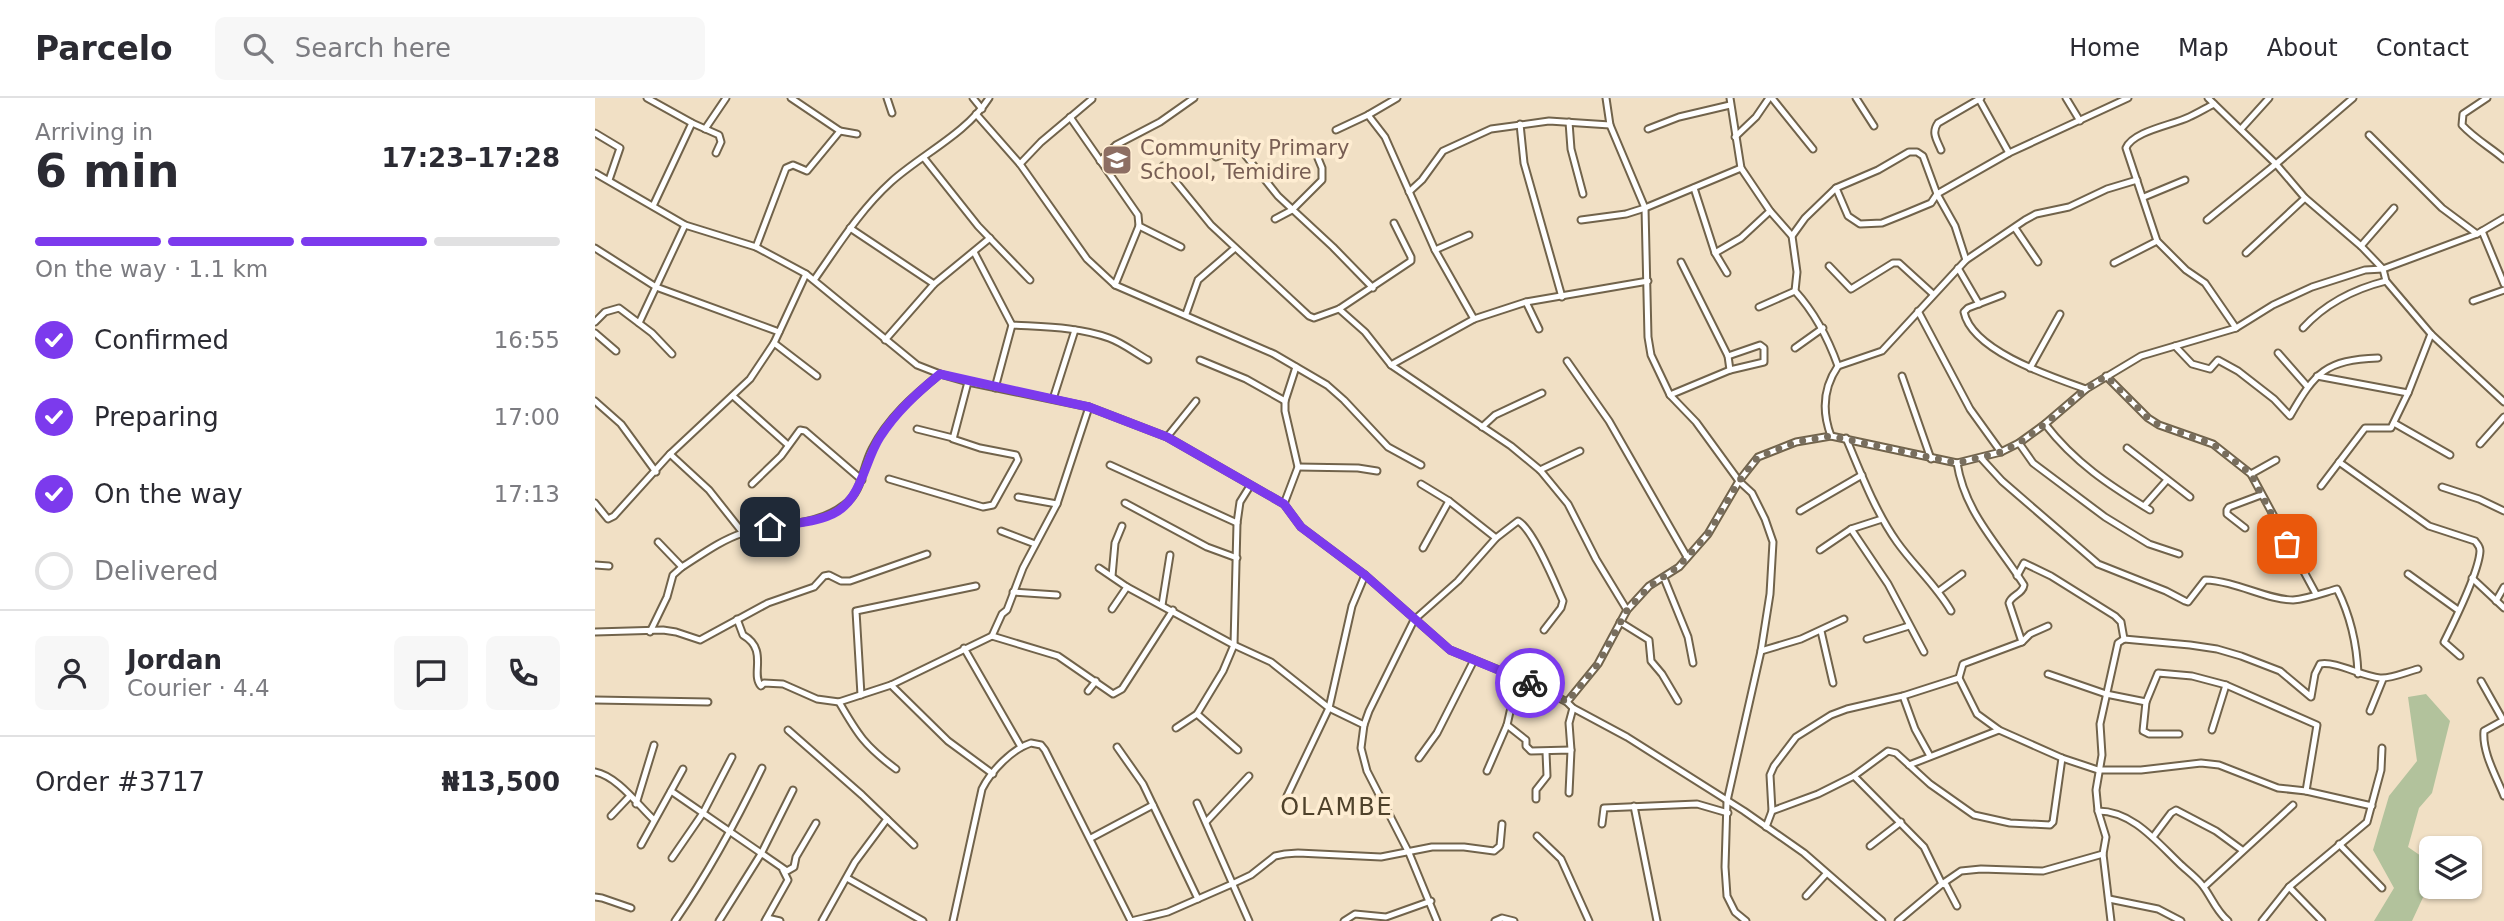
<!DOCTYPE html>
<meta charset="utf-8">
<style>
body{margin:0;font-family:"DejaVu Sans",sans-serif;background:#f7f7f7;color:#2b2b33;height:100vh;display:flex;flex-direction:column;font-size:26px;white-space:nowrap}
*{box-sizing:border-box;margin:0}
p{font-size:23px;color:#7c7c81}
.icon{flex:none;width:38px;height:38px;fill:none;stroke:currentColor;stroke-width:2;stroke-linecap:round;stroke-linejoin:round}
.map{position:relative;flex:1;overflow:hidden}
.drawer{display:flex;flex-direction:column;background:#fff;width:595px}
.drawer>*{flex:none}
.fabs{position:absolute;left:1824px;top:738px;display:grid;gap:14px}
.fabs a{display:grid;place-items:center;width:63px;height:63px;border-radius:10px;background:#fff;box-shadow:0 2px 5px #0004;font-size:35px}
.pin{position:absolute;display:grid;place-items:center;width:60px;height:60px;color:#fff;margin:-30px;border-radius:14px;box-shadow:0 4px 10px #0006}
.courier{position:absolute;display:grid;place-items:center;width:70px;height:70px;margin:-35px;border:5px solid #7c3aed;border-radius:50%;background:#fff;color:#222;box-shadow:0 2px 9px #0007}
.headline em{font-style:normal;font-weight:700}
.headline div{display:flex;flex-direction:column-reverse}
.headline{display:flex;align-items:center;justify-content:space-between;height:119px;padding:0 35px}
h1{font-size:46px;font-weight:700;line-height:52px}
.bar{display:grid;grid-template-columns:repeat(4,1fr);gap:10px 7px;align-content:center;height:84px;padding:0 35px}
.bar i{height:9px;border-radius:5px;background:#e1e1e2}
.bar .current{background:#7c3aed}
.bar p{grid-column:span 4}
.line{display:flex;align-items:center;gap:18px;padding:0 35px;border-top:2px solid #e1e1e2}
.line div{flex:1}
.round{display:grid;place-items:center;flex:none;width:74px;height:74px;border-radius:10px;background:#f7f7f7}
ol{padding:0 35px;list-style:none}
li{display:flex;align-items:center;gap:21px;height:77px}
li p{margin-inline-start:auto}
li .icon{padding:7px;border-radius:50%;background:#7c3aed;color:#fff;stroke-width:4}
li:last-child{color:#7c7c81}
li i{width:38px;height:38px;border:4px solid #e1e1e2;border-radius:50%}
header{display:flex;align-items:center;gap:42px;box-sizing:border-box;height:98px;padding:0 35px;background:#fff;border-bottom:2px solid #e1e1e2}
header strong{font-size:33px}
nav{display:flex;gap:38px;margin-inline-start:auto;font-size:24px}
.search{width:490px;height:63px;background:#f7f7f7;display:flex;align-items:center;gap:18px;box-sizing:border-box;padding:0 24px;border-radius:10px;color:#7c7c81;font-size:26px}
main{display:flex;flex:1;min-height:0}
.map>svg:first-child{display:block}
.green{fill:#b2c29c}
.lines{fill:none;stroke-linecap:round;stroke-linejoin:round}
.minor-casing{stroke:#71634b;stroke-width:9}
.minor{stroke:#fff;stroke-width:5}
.done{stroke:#786e5e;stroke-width:7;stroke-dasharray:0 12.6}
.route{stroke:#7c3aed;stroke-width:9}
.labels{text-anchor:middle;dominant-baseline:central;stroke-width:7;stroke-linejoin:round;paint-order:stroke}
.education-label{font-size:21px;fill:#785e54;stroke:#feedd2;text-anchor:start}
.quarter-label{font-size:24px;letter-spacing:2px;fill:#4f422b;stroke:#feedd2}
</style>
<header>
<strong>Parcelo</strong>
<div class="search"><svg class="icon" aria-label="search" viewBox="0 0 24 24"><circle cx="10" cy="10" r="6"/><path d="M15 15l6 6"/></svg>Search here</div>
<nav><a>Home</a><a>Map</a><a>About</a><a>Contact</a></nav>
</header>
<main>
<section class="drawer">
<div class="headline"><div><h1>6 min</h1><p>Arriving in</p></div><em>17:23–17:28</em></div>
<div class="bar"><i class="current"></i><i class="current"></i><i class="current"></i><i></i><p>On the way · 1.1 km</p></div>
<ol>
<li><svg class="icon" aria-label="check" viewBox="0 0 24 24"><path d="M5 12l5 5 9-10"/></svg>Confirmed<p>16:55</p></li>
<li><svg class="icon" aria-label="check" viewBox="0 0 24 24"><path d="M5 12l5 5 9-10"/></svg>Preparing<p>17:00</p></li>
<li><svg class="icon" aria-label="check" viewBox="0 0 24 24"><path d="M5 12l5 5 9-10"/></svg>On the way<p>17:13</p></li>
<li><i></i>Delivered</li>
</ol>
<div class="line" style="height:126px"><a class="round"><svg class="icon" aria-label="person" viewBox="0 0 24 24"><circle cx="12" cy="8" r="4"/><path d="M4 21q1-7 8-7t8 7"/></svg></a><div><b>Jordan</b><p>Courier · 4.4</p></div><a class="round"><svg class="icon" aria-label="chat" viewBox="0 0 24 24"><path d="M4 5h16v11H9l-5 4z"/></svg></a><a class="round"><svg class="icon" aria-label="phone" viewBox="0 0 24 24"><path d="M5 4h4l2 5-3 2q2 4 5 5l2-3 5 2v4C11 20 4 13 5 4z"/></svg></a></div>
<div class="line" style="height:91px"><div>Order #3717</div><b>₦13,500</b></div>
</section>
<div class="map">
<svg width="1909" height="823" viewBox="0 0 1909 823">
<rect width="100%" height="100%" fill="#f1e0c5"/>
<path class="green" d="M 1831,596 L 1855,623 L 1837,695 L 1824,710 L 1813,749 L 1826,758 L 1831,793 L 1817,823 L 1779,823 L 1799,790 L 1778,752 L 1794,698 L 1822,663 L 1813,599 Z"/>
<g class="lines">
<g class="minor-casing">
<g id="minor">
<path d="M 52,0 L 97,25 L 124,37 L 126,44 L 121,55"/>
<path d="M 196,0 L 245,33 L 262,36"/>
<path d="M 292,0 L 297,15"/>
<path d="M 378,0 L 387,11"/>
<path d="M 1011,0 L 1015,27 L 1050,110 L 1053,239 L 1056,257 L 1075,297 L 1101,324 L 1144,383 L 1157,395 L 1170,421 L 1178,444 L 1175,496 L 1166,553 L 1132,703 L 1130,769 L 1132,798 L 1140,814 L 1151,823"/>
<path d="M 1135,0 L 1146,70 L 1175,113 L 1197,138"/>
<path d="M 1177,0 L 1218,51"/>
<path d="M 1261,0 L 1279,28"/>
<path d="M 1471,0 L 1485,23"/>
<path d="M 1613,0 L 1681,66 L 1710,100 L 1766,148 L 1788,171 L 1791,183 L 1836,236 L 1909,304"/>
<path d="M 1892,0 L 1868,16 L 1867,27 C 1880,41 1895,49 1909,61"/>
<path d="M 1384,1 L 1414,55"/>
<path d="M 1619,6 C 1611,10 1603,15 1594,19 C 1578,27 1538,33 1531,50 L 1562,143 L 1591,172 L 1610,185 L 1641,230"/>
<path d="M 381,16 L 425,66 L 492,161 L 520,187 L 679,256 L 732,287 L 749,302 L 793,349 L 826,367"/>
<path d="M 773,17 L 790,39 L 840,152 L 879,221"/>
<path d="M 475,19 L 543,117 L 544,128 L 586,149"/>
<path d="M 974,24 L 976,51 L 988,96"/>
<path d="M 925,26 L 929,65 L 967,199"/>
<path d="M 110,31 L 131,0"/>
<path d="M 1053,31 L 1084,19 L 1135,7"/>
<path d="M 1646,31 L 1674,0"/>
<path d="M 741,32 L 773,17 L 802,0"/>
<path d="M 0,35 L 25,50 L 14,82"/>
<path d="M 1774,37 L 1847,110 L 1882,136"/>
<path d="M 1140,39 L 1161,19 L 1174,0"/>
<path d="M 1346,52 C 1342,42 1336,35 1343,25 L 1386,0"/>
<path d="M 621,59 L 641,49 L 647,53 L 683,98 L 738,149 L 778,190"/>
<path d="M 329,60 L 383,128 L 435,182"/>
<path d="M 505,63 L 521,47 L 565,24 L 599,0"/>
<path d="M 425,66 L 446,44 L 497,1"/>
<path d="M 568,68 L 616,127 L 714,218 L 719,220 L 744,211 L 816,163 L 816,159 L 799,125"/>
<path d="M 0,75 L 90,127 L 161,149 L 211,176 L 322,267 L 345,276 L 373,284 L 494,309 L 572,339 L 689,406 L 706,429 L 770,477 L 855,552 L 933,584 L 972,604 L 978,610 L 1032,639 L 1149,713 L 1209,755 L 1287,823"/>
<path d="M 1099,90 L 1120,155 L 1132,175"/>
<path d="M 1241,90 L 1253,118 L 1265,126 L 1287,125 L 1312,115 L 1336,105 L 1342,96 L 1414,55 L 1533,0"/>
<path d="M 814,94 L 827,82 L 848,53 L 896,31 L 954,23 L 1015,27"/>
<path d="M 1549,99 L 1590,82"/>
<path d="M 58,108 L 97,25"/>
<path d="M 680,121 L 697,112 L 727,82 L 727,70 L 718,48"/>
<path d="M 986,122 L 1031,116 L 1050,110 L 1146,70"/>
<path d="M 1612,122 L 1681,66 L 1758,0"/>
<path d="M 255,130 L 339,186"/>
<path d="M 1420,130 L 1443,164"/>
<path d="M 1887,133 L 1909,186"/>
<path d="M 1766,148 L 1799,110"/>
<path d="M 161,149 L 191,70 L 198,67 L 212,73 L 245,33"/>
<path d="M 0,150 L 61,189 L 184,234"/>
<path d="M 840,152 L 874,137"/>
<path d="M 379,154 L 417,227 L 400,290"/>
<path d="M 1120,155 L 1146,140 L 1175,113"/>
<path d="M 1651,155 L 1710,100"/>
<path d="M 1086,164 L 1133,258 L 1135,272"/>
<path d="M 1519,165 L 1562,143"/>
<path d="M 1234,168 L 1256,191 L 1298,165 L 1304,165 L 1338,196"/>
<path d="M 1363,170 L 1384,206"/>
<path d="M 219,182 C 243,148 265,112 296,84 C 327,56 371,36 394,0"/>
<path d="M 520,187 L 544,128"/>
<path d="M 1407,197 L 1373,210 L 1369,214 C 1377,253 1457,279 1491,291"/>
<path d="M 1878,203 L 1909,192"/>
<path d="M 931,204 L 944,231"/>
<path d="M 1164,209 L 1200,193"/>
<path d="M 744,211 L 770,234 L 796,267 L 916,348 L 945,372 L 973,406 L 1001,461 L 1032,512"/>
<path d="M 1323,213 L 1375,311 L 1406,354"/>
<path d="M 591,216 L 603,182 L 640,150"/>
<path d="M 0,224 L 10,214 L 24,210 L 57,235 L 77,256"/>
<path d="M 44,225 L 90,127"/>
<path d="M 417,227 C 449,229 484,229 514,240 C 528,245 540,255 553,262"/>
<path d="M 1708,230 C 1730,206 1759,191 1791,183"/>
<path d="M 0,235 L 21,253"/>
<path d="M 290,242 L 339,186 L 395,140"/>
<path d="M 179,245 L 222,278"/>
<path d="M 1580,248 L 1597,266 L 1615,271 L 1623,262 L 1643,273 L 1679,301 L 1695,318 C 1720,274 1731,262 1783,260"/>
<path d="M 1200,250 L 1228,230"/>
<path d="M 1683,255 L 1712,288"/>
<path d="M 605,262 L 651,281 L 690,303"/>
<path d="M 972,263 L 1014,323 L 1092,459"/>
<path d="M 796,267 L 879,221 L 931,204 L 1053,183"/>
<path d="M 1243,268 L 1287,253 L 1371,162 L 1430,122 L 1441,116 L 1474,109 L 1512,91 L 1542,82"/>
<path d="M 1435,270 L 1465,216"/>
<path d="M 1307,278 L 1336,361"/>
<path d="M 1511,278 L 1553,320 L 1564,327 L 1618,346 L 1656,376 L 1721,496"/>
<path d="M 1722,278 L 1813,295"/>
<path d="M 1075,297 L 1135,272 L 1169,264 L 1169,250 L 1165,247 L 1133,258"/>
<path d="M 138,298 L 193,347"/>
<path d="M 458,301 L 480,232"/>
<path d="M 0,303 L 26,326 L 61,374"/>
<path d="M 1799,325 L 1855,357"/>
<path d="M 1450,326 C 1480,365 1514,387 1555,412"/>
<path d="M 887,329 L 900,317 L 947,295"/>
<path d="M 322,331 L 358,340"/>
<path d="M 1236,338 C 1227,314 1228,290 1243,268 C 1233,240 1220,215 1200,193 L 1202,174 L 1197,138 L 1210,120 L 1241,90 L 1283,72 L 1314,54 L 1322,54 L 1328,58 L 1342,96 L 1360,128 L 1371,162"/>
<path d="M 572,339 L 601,303"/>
<path d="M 1251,340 C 1266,375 1280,413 1302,444 C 1319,468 1341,487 1356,513"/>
<path d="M 1424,345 L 1438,365 L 1510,419 L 1554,446 L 1584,456"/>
<path d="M 1885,346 L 1909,319"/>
<path d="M 1532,350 L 1595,399"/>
<path d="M 75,356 L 114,392 L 148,435"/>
<path d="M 1386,360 L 1407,383 L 1503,466 L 1571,493 L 1590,503 L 1593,504 L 1610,482 C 1641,483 1672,502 1698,502 C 1712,501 1728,495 1742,491 C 1755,517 1762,548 1763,576"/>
<path d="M 1744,364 L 1834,428 L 1880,443 C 1883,447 1885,448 1885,453 C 1884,474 1859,524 1849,544 L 1865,558"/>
<path d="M 1362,365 C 1370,415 1403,446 1429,487 C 1428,496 1416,497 1414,505 L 1427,544"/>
<path d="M 515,367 L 642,425"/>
<path d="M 703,369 L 763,370 L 782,373"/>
<path d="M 945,372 L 985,353"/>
<path d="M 1656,376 L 1681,362"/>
<path d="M 294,381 L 388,409 L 398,407 L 423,362 L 421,357 L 385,350 L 358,341 L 373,284"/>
<path d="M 157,386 L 186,358 L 205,332 L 210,333 L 267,382"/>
<path d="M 826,386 L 854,403 L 901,440"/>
<path d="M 1726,388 L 1770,330 L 1796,330 L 1813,295 L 1836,236"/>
<path d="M 1847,389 L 1884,401 L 1909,413"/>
<path d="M 423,399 L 462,406"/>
<path d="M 0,405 L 13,421 L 19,418 L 75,356 L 155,281 L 179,245 L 211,176"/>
<path d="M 530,405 L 612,449 L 642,460"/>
<path d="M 689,406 L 703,369 L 690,313 L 690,303 L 701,269"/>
<path d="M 1549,408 L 1572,382"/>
<path d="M 1205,413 L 1267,377"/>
<path d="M 1650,430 L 1632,416 L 1632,412 L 1634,409 L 1666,397"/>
<path d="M 1256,431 L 1293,486 L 1329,554"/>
<path d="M 406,433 L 440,446"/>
<path d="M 63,444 L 87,469"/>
<path d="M 828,450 L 854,403"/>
<path d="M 1225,452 L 1256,431 L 1287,421"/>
<path d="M 0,467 L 14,468"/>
<path d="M 504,470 L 532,489 L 639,547 L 676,564 L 734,610 L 769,627"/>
<path d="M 1813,476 L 1863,512"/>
<path d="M 517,478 L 520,445 L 527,428"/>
<path d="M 1422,478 L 1429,465 L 1456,478 L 1520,518 L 1526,524 L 1529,541"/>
<path d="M 1069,480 L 1093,539 L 1098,565"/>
<path d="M 1877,480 L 1909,510"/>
<path d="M 1344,493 L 1367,476"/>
<path d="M 418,494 L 462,497"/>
<path d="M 1901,503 L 1909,489"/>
<path d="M 567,507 L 575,457"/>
<path d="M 517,511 L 532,489"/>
<path d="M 142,521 L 148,537 C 174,552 155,576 166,588 L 169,585 L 188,586 L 222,601 L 244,604 L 296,587 L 397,538 L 463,558 L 518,596 L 527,591 L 578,512"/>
<path d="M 1025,524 L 1054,542 L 1056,563 L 1067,576 L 1083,603"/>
<path d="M 1453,528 L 1435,536 L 1427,544 L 1368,566 L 1364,580 L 1382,616 L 1404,632 L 1467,660 L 1503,672 L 1546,672 L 1606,665 L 1624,667 L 1683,690 L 1711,693 L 1777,708"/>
<path d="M 1226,533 L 1238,585"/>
<path d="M 0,534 L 68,532 L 81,534 L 105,542 L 173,505 L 219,489 L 229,478 L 234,477 L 246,483 L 255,483 L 332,456"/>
<path d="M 55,534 L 72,499 L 78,477 L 87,469 C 106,457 126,442 148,435 C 180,425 222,429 249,407 C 268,393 267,370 277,351 C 293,320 318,298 345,276"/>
<path d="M 397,538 L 407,516 L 412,512 L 428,470 L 462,406 L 494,309"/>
<path d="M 1272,541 L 1314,528"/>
<path d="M 1529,541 L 1595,547 L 1622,551 L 1646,558 L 1685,573 L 1716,599 L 1720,576 L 1725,566 C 1741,563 1766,578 1785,580 C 1796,581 1811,574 1823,571"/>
<path d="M 369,550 L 426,649"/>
<path d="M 1166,553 L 1206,541 L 1249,521"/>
<path d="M 1453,576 L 1511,596 L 1551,604"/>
<path d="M 1886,583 L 1908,622"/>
<path d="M 296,587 L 353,643 L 398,676"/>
<path d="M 493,593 L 501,583"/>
<path d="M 266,597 L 261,513 L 381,488"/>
<path d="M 1308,598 L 1320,631 L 1335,658"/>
<path d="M 0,602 L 113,604"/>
<path d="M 244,604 C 263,637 270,648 301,671"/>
<path d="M 972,604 L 1003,566 L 1032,512 L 1054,488 L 1084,469 L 1113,436 L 1144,383 L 1163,359 L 1201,344 L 1236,338 L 1362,365 L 1406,354 L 1424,345 L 1450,326 L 1491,291 L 1546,258 L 1641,230 L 1678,207 L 1717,189 L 1770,172 L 1788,171 L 1882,136 L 1909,120"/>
<path d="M 1775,613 L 1788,581"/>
<path d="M 602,616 L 643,652"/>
<path d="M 1909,622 L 1889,633 C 1887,654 1901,678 1909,698"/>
<path d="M 912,627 L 931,642 L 931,648 L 936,653 L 976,652 L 974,695"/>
<path d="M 581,630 L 602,616 L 628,573 L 639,547 L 642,425 L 645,404 L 655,388"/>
<path d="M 193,632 L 267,697 L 319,747"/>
<path d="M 1617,632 L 1631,587"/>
<path d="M 1584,636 L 1554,636 L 1548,633 L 1551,604 L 1563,575 L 1597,578 L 1631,587 L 1722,627 L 1711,693"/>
<path d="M 522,649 L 548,686 L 603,801"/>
<path d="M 976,652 L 974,625 L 978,610"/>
<path d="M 824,660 L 842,635 L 879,562"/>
<path d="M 1314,667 L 1404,632"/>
<path d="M 892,673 L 912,627 L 917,605 L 933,584"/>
<path d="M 0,674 C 22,678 43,707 59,722"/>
<path d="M 1259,678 L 1329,749 L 1347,786 L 1351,787 L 1362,808"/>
<path d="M 76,693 L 192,773 L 199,769 L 201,759 L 221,725"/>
<path d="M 692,698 L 734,610 L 757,508 L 770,477"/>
<path d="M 941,701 L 941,692 L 952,678 L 951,654"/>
<path d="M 602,705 L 654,823"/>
<path d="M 41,706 L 59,647"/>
<path d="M 1039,708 L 1062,823"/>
<path d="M 1177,713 L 1223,696 L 1259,678 L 1293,653 L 1301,655 L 1335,686 L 1379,717 L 1415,725 L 1455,727 L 1458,724 L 1467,660"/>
<path d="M 1503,713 C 1537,713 1561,743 1584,765 C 1591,772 1601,779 1608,788 C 1617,800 1621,813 1633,823"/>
<path d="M 16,718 L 34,699"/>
<path d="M 611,724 L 654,678"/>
<path d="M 1007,726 L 1009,710 L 1102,706 L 1133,715"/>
<path d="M 1171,729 L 1177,713 L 1175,677 L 1179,668 L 1201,639 L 1236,617 L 1252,611 L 1308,598 L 1364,580"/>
<path d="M 942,738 L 966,761 L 994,823"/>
<path d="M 1558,739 L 1576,715 L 1581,712 L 1621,733 L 1647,752"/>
<path d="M 496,740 L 558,707"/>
<path d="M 1744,746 L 1787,790"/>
<path d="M 46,747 L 88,671"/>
<path d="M 1275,748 L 1306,724"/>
<path d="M 77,760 L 108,715 L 137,659"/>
<path d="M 252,780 L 328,823"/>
<path d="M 1609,789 L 1698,707"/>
<path d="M 1694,789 L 1727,823"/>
<path d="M 1211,798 L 1231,776"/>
<path d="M 0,799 L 7,800 L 36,810"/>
<path d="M 1514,801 L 1563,811 L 1586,823"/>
<path d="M 172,820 L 185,823"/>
<path d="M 80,823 C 114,774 141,724 167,670"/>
<path d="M 124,823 L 166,756 L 198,692"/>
<path d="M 170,823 L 193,782 L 188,772"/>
<path d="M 227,823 L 260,764 L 292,721"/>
<path d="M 358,823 L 387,691 C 396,673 417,651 436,645 L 446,647 L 450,652 L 536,823"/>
<path d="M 536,823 L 573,814 L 637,786 L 656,777 L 680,758 L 690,756 L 703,755 L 786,759 L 837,749 L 869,749 L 899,753 L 905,748 L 907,726"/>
<path d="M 749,823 L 760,816 L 791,819 L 836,803"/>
<path d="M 842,823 L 814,755 L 772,673 L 766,650 L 769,627 L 774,613 L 819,522 L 863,483 L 901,440 L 923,423 C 938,431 960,485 968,503 L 966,510 L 949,532"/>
<path d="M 900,823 L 907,820 L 919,823"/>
<path d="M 1303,823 L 1347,786 L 1366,773 L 1386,771 L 1448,773 L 1508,756"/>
<path d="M 1516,823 L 1508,756 L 1511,739 L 1503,713 L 1501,692 L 1507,657 L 1505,626 L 1523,545 L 1529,541"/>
<path d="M 1667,823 L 1694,789 L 1772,724 L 1786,672 L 1787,650"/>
</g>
</g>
<use href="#minor" class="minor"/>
</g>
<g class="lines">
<path class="done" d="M 935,585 L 972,604 L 1003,566 L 1032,512 L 1055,488 L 1084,468 L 1113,436 L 1144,383 L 1163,359 L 1201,344 L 1236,338 L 1362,365 L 1406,354 L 1424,345 L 1450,326 L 1491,291 L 1511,278 L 1553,320 L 1564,327 L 1618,346 L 1656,376 L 1692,446"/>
<path class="route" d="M 175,429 C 193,426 216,425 233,418 C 267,406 268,365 285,339 C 301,314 322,295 345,276 L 494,309 L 572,339 L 689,406 L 706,429 L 770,477 L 855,552 L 935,585"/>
</g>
<defs>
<g id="school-square" transform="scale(1.575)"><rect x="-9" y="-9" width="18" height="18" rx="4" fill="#8d6e63" stroke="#feedd2"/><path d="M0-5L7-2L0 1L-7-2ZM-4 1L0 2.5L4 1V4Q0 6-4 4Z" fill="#fff"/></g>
</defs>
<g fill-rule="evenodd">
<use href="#school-square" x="522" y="62"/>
</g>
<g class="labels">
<g class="education-label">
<text x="545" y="50">Community Primary<tspan x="545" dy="24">School, Temidire</tspan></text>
</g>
<g class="quarter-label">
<text x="742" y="709">OLAMBE</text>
</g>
</g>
</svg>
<div class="fabs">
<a><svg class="icon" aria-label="layers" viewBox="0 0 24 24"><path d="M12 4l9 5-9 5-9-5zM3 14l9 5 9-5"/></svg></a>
</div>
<div class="pin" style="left:1692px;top:446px;background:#ea580c"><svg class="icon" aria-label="bag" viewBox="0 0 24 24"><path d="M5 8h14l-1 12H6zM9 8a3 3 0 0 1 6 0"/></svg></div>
<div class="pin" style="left:175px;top:429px;background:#1f2937"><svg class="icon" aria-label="home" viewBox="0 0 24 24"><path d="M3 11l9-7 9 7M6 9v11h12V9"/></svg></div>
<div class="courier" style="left:935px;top:585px"><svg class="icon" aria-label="bike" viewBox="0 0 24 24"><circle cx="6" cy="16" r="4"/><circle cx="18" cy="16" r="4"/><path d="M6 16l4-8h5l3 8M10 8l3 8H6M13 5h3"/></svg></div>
</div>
</main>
